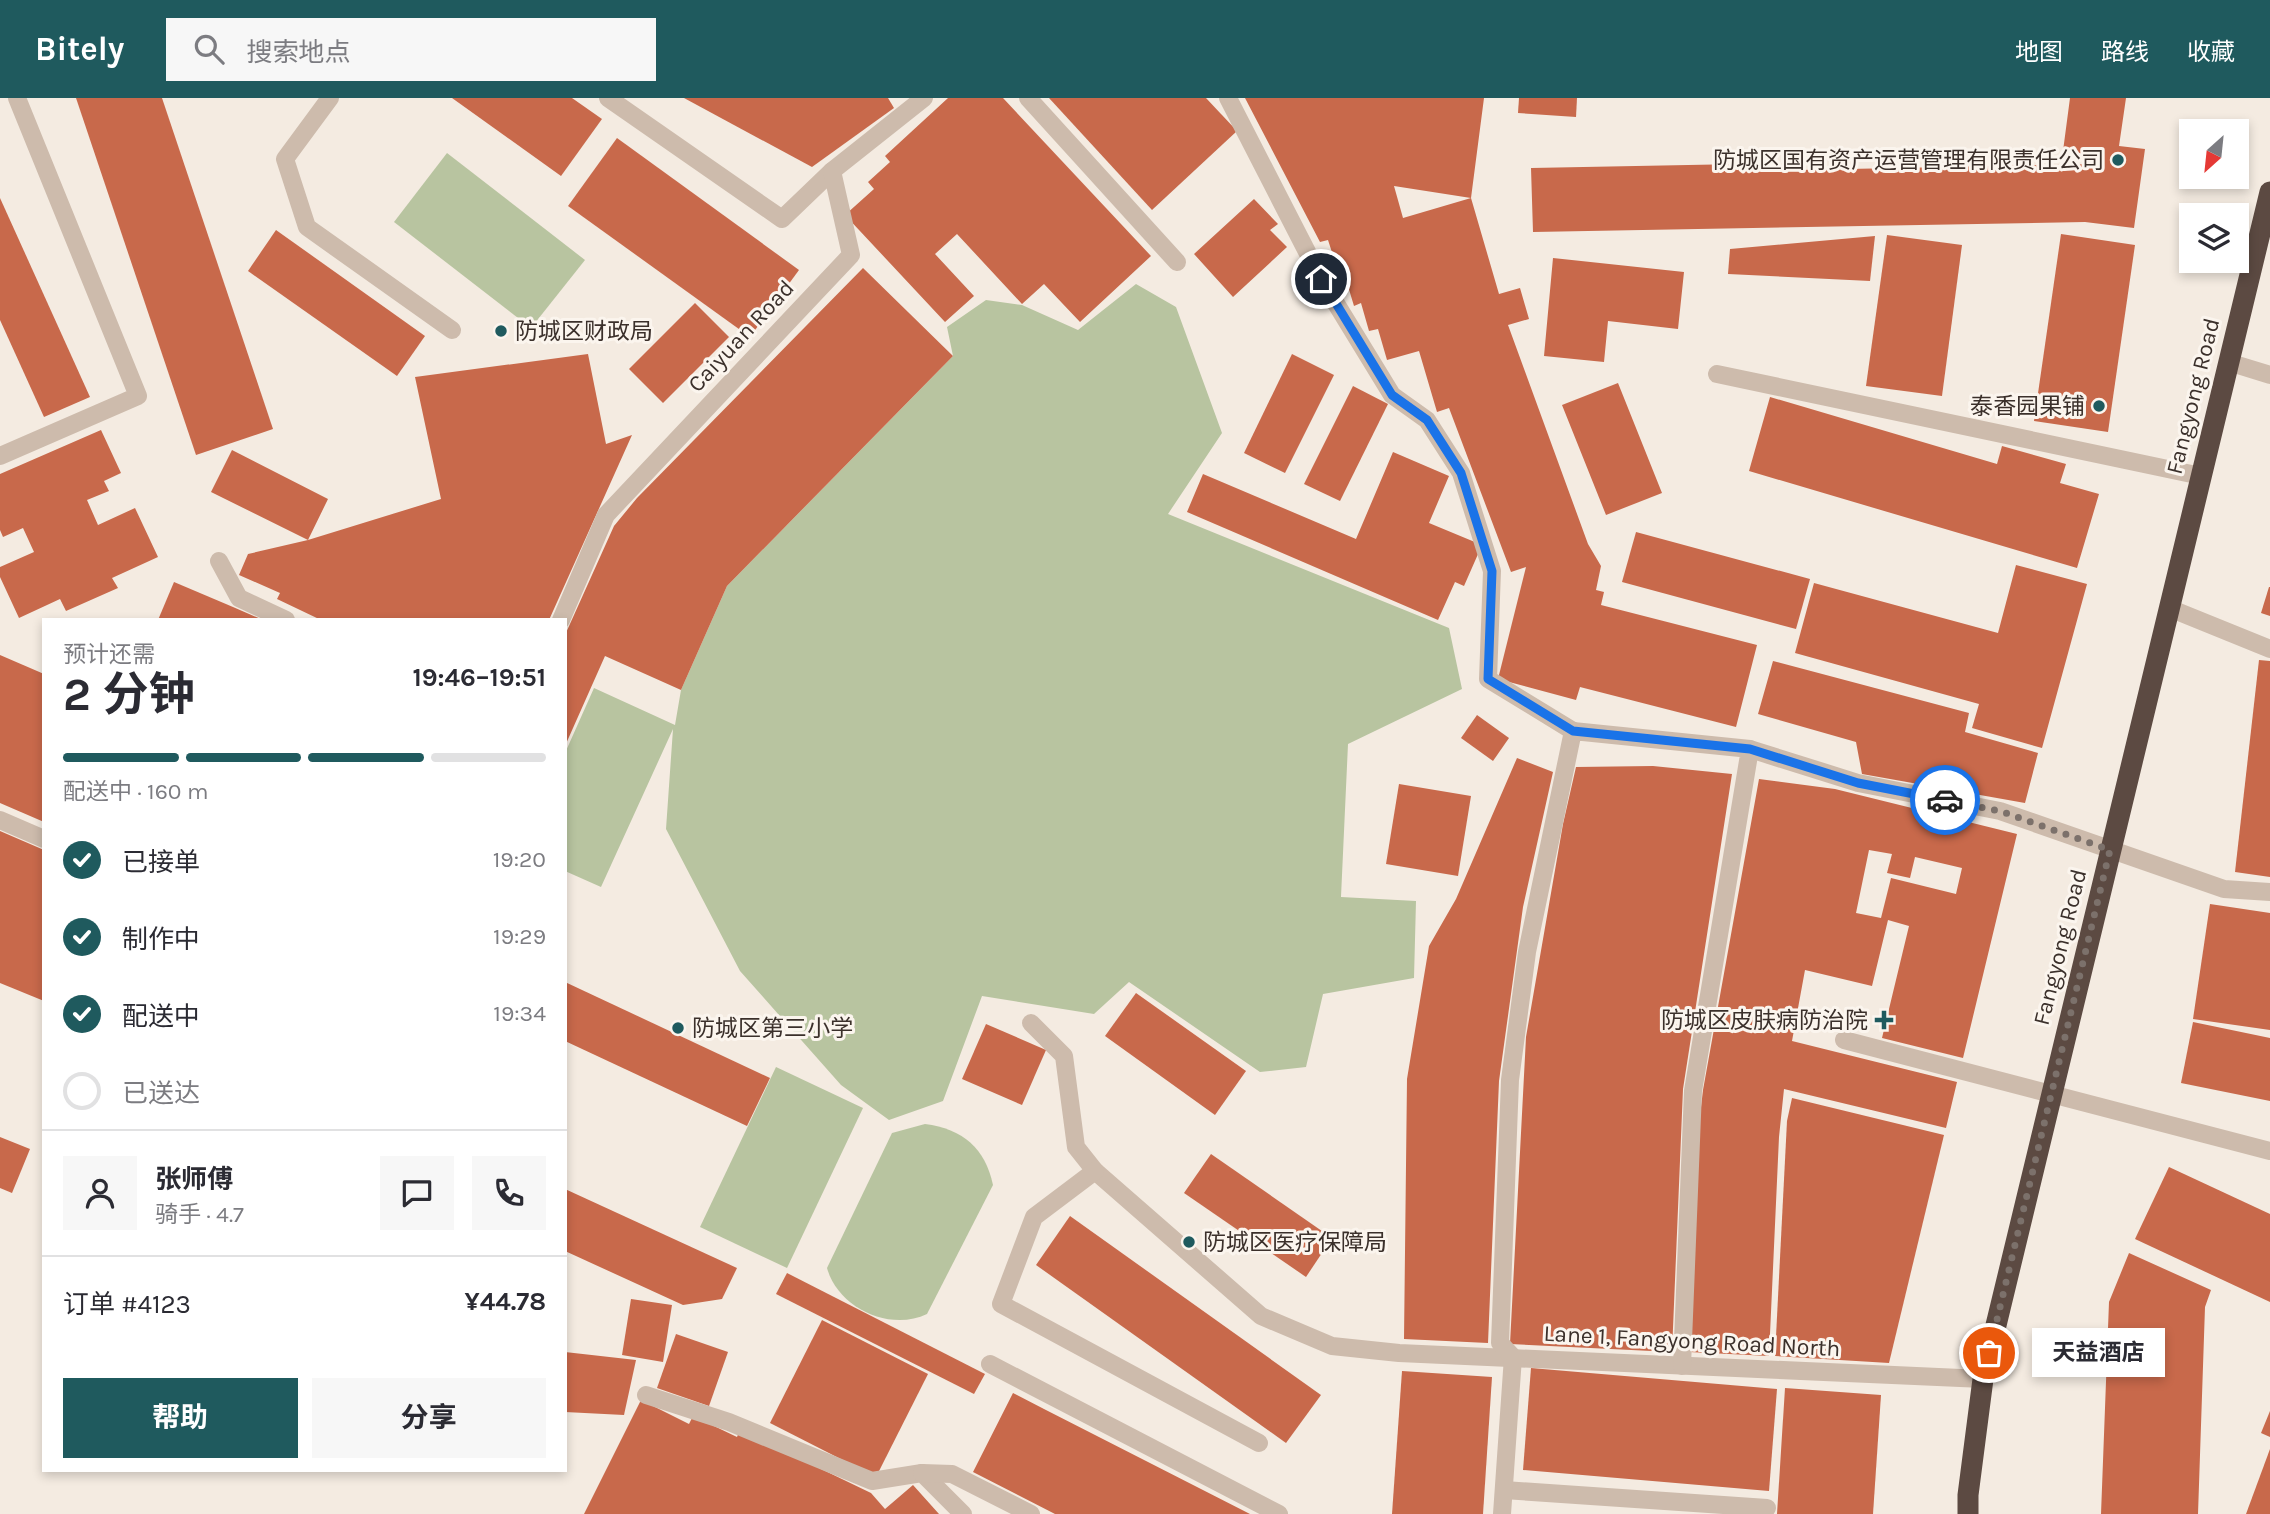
<!DOCTYPE html>
<html lang="zh">
<meta charset="utf-8">
<style>
body{margin:0;font-family:Karla,"Noto Sans SC",sans-serif;background:#f7f7f7;color:#2b2b33;height:100vh;display:flex;flex-direction:column;font-size:26px;white-space:nowrap}
*{box-sizing:border-box;margin:0}
p{font-size:23px;color:#7c7c81}
.icon{flex:none;width:38px;height:38px;fill:none;stroke:currentColor;stroke-width:2;stroke-linecap:round;stroke-linejoin:round}
.map{position:relative;flex:1;overflow:hidden}
.details{position:absolute;left:42px;top:520px;width:525px;height:854px;display:flex;flex-direction:column;background:#fff;border-radius:0px;box-shadow:0 4px 10px #0003}
.details>*{flex:none}
.needle{width:46px;rotate:207deg}
.buttons{position:absolute;left:2179px;top:21px;display:grid;gap:14px}
.buttons a{display:grid;place-items:center;width:70px;height:70px;border-radius:0px;background:#fff;box-shadow:0 4px 10px #0003;font-size:35px}
.pin{position:absolute;display:grid;place-items:center;width:60px;height:60px;color:#fff;margin:-30px;border:4px solid #fff;border-radius:50%;box-shadow:0 2px 7px #0007}
.courier{position:absolute;display:grid;place-items:center;width:70px;height:70px;margin:-35px;border:5px solid #1a73e8;border-radius:50%;background:#fff;color:#222;box-shadow:0 2px 9px #0007}
.bubble{position:absolute;height:49px;border-radius:0px;background:#fff;box-shadow:0 4px 10px #0003;font-size:23px;font-weight:700;line-height:49px;text-align:center}
.summary em{font-style:normal;font-weight:700}
.summary div{display:flex;flex-direction:column-reverse}
.summary{display:flex;align-items:center;justify-content:space-between;height:119px;padding:0 21px}
h1{font-size:46px;font-weight:700;line-height:52px}
.bar{display:grid;grid-template-columns:repeat(4,1fr);gap:10px 7px;align-content:center;height:84px;padding:0 21px}
.bar i{height:9px;border-radius:5px;background:#e1e1e2}
.bar .current{background:#1f5a5e}
.bar p{grid-column:span 4}
.line{display:flex;align-items:center;gap:18px;padding:0 21px;border-top:2px solid #e1e1e2}
.line div{flex:1}
.round{display:grid;place-items:center;flex:none;width:74px;height:74px;border-radius:0px;background:#f7f7f7}
ol{padding:0 21px;list-style:none}
li{display:flex;align-items:center;gap:21px;height:77px}
li p{margin-inline-start:auto}
li .icon{padding:7px;border-radius:50%;background:#1f5a5e;color:#fff;stroke-width:4}
li:last-child{color:#7c7c81}
li i{width:38px;height:38px;border:4px solid #e1e1e2;border-radius:50%}
.cta{display:flex;gap:14px;margin-top:auto;padding:14px 21px}
.cta a{flex:1;height:80px;border-radius:0px;background:#1f5a5e;color:#fff;font-size:28px;font-weight:700;line-height:80px;text-align:center}
.cta a+a{background:#f7f7f7;color:#2b2b33}
header{display:flex;align-items:center;gap:42px;box-sizing:border-box;height:98px;padding:0 35px;background:#1f5a5e;color:#fff}
header strong{font-size:33px}
nav{display:flex;gap:38px;margin-inline-start:auto;font-size:24px}
.search{width:490px;height:63px;background:#f7f7f7;display:flex;align-items:center;gap:18px;box-sizing:border-box;padding:0 24px;border-radius:0px;color:#7c7c81;font-size:26px}
.map>svg:first-child{display:block}
.green{fill:#b8c4a0}
.building{fill:#c8694b;fill-rule:evenodd}
.lines{fill:none;stroke-linecap:round;stroke-linejoin:round}
.minor{stroke:#cdbbac;stroke-width:18}
.highway{stroke:#5c4a42;stroke-width:21}
.done{stroke:#7c716b;stroke-width:7;stroke-dasharray:0 12.6}
.route{stroke:#1a73e8;stroke-width:9}
.poi-dot{fill:#1f5a5e;stroke:#fbf5ee;stroke-width:2.5}
.labels{text-anchor:middle;dominant-baseline:central;stroke-width:6;stroke-linejoin:round;paint-order:stroke}
.poi-label{font-size:23px;fill:#3b302b;stroke:#fbf5ee;text-anchor:end}
.street-label{font-size:23px;fill:#3b302b;stroke:#fbf5ee}
</style>
<header>
<strong>Bitely</strong>
<div class="search"><svg class="icon" aria-label="search" viewBox="0 0 24 24"><circle cx="10" cy="10" r="6"/><path d="M15 15l6 6"/></svg>搜索地点</div>
<nav><a>地图</a><a>路线</a><a>收藏</a></nav>
</header>
<div class="map">
<svg width="2270" height="1416" viewBox="0 0 2270 1416">
<rect width="100%" height="100%" fill="#f4ebe1"/>
<g class="green">
<path d="M 447,55 L 585,162 L 531,230 L 394,124 Z"/>
<path d="M 1136,186 L 1176,209 L 1222,335 L 1168,416 L 1449,530 L 1462,591 L 1348,646 L 1341,799 L 1416,803 L 1414,880 L 1323,896 L 1306,969 L 1260,974 L 1129,884 L 1094,916 L 982,898 L 943,1003 L 889,1022 L 841,987 L 740,873 L 666,731 L 673,631 L 601,789 L 565,773 L 565,655 L 594,590 L 675,627 L 681,592 L 727,488 L 953,258 L 947,229 L 986,202 L 1022,207 L 1078,232 Z"/>
<path d="M 776,969 L 863,1010 L 787,1170 L 700,1129 Z"/>
<path d="M 925,1026 C 963,1031 985,1050 993,1087 L 927,1216 C 890,1234 838,1210 827,1170 L 892,1035 Z"/>
</g>
<g class="building">
<path d="M 76,0 L 162,0 L 273,331 L 196,357 Z"/>
<path d="M 452,0 L 572,0 L 602,21 L 561,78 Z"/>
<path d="M 684,0 L 888,0 L 894,10 L 812,69 Z"/>
<path d="M 948,0 L 1003,0 L 1151,158 L 1080,224 L 1044,186 L 1022,206 L 957,136 L 935,156 L 974,198 L 945,224 L 845,117 L 874,91 L 868,84 L 890,64 L 885,58 Z"/>
<path d="M 1049,0 L 1206,0 L 1237,33 L 1152,112 Z"/>
<path d="M 1245,0 L 1484,0 L 1471,100 L 1394,88 L 1403,120 L 1471,100 L 1499,196 L 1520,190 L 1529,221 L 1508,227 L 1588,446 L 1601,468 L 1596,492 L 1604,494 L 1601,507 L 1757,547 L 1736,629 L 1580,589 L 1576,602 L 1498,581 L 1526,469 L 1511,474 L 1449,310 L 1437,314 L 1419,253 L 1387,262 L 1378,231 L 1369,233 L 1361,205 L 1354,208 L 1344,175 L 1339,176 L 1328,142 L 1320,144 Z"/>
<path d="M 1519,0 L 1577,0 L 1576,19 L 1518,15 Z"/>
<path d="M 2070,0 L 2126,0 L 2119,48 L 2145,51 L 2134,130 L 2085,124 L 1533,134 L 1531,70 L 1798,65 L 1798,72 L 2093,66 L 2094,57 L 2063,53 Z"/>
<path d="M 617,40 L 799,172 L 750,239 L 568,108 Z"/>
<path d="M 0,100 L 90,299 L 44,319 L 0,222 Z"/>
<path d="M 1254,101 L 1278,126 L 1270,132 L 1287,149 L 1233,199 L 1194,156 Z"/>
<path d="M 276,132 L 425,238 L 397,278 L 248,173 Z"/>
<path d="M 2061,136 L 2135,147 L 2108,334 L 2034,323 Z"/>
<path d="M 1887,137 L 1962,147 L 1942,298 L 1866,288 Z"/>
<path d="M 1875,138 L 1870,183 L 1728,176 L 1730,151 Z"/>
<path d="M 1553,160 L 1684,174 L 1678,231 L 1608,223 L 1604,264 L 1544,258 Z"/>
<path d="M 863,170 L 953,258 L 727,488 L 681,592 L 605,558 L 565,648 L 565,537 L 614,428 L 637,400 Z"/>
<path d="M 695,205 L 729,239 L 663,305 L 629,271 Z"/>
<path d="M 588,256 L 606,346 L 632,337 L 549,522 L 321,522 L 277,501 L 280,495 L 239,477 L 248,456 L 308,442 L 211,394 L 232,352 L 328,401 L 308,442 L 441,401 L 415,279 Z"/>
<path d="M 1292,256 L 1334,277 L 1285,375 L 1244,355 Z"/>
<path d="M 1618,285 L 1662,395 L 1606,417 L 1562,307 Z"/>
<path d="M 1353,288 L 1388,306 L 1340,403 L 1304,386 Z"/>
<path d="M 1770,299 L 1997,366 L 2002,348 L 2066,366 L 2060,385 L 2099,396 L 2077,470 L 1749,373 Z"/>
<path d="M 101,332 L 121,375 L 104,383 L 109,393 L 87,402 L 98,427 L 135,410 L 158,459 L 112,480 L 118,490 L 66,513 L 60,501 L 19,520 L 0,479 L 0,469 L 34,454 L 23,430 L 3,439 L 0,432 L 0,376 Z"/>
<path d="M 1393,354 L 1449,378 L 1429,425 L 1482,447 L 1464,488 L 1455,484 L 1438,522 L 1187,414 L 1203,376 L 1356,441 Z"/>
<path d="M 1636,434 L 1810,481 L 1796,531 L 1622,484 Z"/>
<path d="M 2016,467 L 2087,486 L 2042,650 L 1972,630 L 1979,606 L 1795,555 L 1814,485 L 1998,535 Z"/>
<path d="M 174,484 L 233,509 L 263,522 L 158,522 Z"/>
<path d="M 2269,489 L 2270,489 L 2270,518 L 2261,515 Z"/>
<path d="M 0,557 L 44,576 L 44,724 L 0,705 Z"/>
<path d="M 2259,562 L 2270,563 L 2270,779 L 2235,774 Z"/>
<path d="M 1773,563 L 1969,615 L 1965,634 L 2038,655 L 2025,705 L 1862,676 L 1856,644 L 1758,616 Z"/>
<path d="M 1477,617 L 1509,640 L 1493,663 L 1461,640 Z"/>
<path d="M 1517,660 L 1553,674 L 1523,809 L 1499,983 L 1488,1245 L 1404,1241 L 1407,981 L 1429,848 L 1456,801 Z"/>
<path d="M 1653,668 L 1732,676 L 1683,991 L 1672,1254 L 1510,1246 L 1526,939 L 1563,726 L 1576,669 Z"/>
<path d="M 1759,681 L 1835,691 L 2017,736 L 1963,960 L 1882,940 L 1909,828 L 1888,822 L 1872,888 L 1805,872 L 1792,943 L 1957,984 L 1946,1030 L 1784,991 L 1779,1039 L 1769,1258 L 1689,1254 L 1698,1035 L 1703,992 ZM 1869,752 L 1892,756 L 1887,775 L 1910,780 L 1915,759 L 1962,770 L 1956,796 L 1891,780 L 1881,820 L 1856,815 Z"/>
<path d="M 1399,686 L 1471,698 L 1458,778 L 1386,766 Z"/>
<path d="M 0,733 L 44,752 L 44,903 L 0,885 Z"/>
<path d="M 2210,806 L 2270,815 L 2270,932 L 2193,921 Z"/>
<path d="M 565,884 L 770,980 L 747,1028 L 565,943 Z"/>
<path d="M 1136,895 L 1246,973 L 1215,1017 L 1105,938 Z"/>
<path d="M 2193,924 L 2270,940 L 2270,1003 L 2181,985 Z"/>
<path d="M 986,926 L 1046,952 L 1022,1007 L 962,981 Z"/>
<path d="M 1792,1000 L 1944,1037 L 1889,1265 L 1775,1258 L 1787,1023 Z"/>
<path d="M 0,1039 L 30,1051 L 12,1095 L 0,1090 Z"/>
<path d="M 1211,1056 L 1332,1140 L 1306,1179 L 1184,1095 Z"/>
<path d="M 2169,1069 L 2270,1116 L 2270,1204 L 2135,1141 Z"/>
<path d="M 565,1091 L 737,1170 L 722,1201 L 683,1207 L 565,1153 Z"/>
<path d="M 1070,1118 L 1321,1297 L 1286,1345 L 1036,1167 Z"/>
<path d="M 2129,1155 L 2211,1192 L 2205,1209 L 2198,1416 L 2101,1416 L 2109,1204 Z"/>
<path d="M 787,1175 L 985,1276 L 974,1296 L 776,1196 Z"/>
<path d="M 631,1201 L 672,1207 L 663,1264 L 622,1257 Z"/>
<path d="M 822,1222 L 928,1276 L 876,1379 L 770,1325 Z"/>
<path d="M 676,1236 L 728,1254 L 709,1308 L 657,1290 Z"/>
<path d="M 565,1254 L 636,1262 L 624,1317 L 565,1314 Z"/>
<path d="M 1531,1270 L 1777,1291 L 1769,1393 L 1523,1372 Z"/>
<path d="M 1402,1273 L 1492,1279 L 1483,1416 L 1392,1416 Z"/>
<path d="M 1785,1290 L 1881,1297 L 1873,1416 L 1777,1416 Z"/>
<path d="M 1013,1295 L 1044,1311 L 1250,1416 L 1055,1416 L 973,1374 Z"/>
<path d="M 641,1302 L 689,1326 L 693,1318 L 737,1339 L 740,1332 L 871,1395 L 885,1411 L 913,1387 L 939,1416 L 584,1416 Z"/>
<path d="M 2270,1313 L 2270,1339 L 2261,1335 Z"/>
<path d="M 2270,1351 L 2270,1416 L 2246,1416 Z"/>
</g>
<g class="lines">
<g class="minor">
<path d="M 330,0 L 285,61 L 307,129 L 452,232"/>
<path d="M 608,0 L 782,121 L 832,73"/>
<path d="M 1028,0 L 1177,164"/>
<path d="M 1228,0 L 1321,181 L 1392,297 L 1427,322 L 1461,375 L 1492,473 L 1488,581 L 1573,633"/>
<path d="M 2228,264 L 2270,277"/>
<path d="M 1717,276 L 2201,378"/>
<path d="M 0,358 L 138,298 L 17,0"/>
<path d="M 219,463 L 239,500 L 286,522"/>
<path d="M 2169,510 L 2270,551"/>
<path d="M 561,522 L 606,417 L 851,157 L 832,73 L 924,0"/>
<path d="M 1750,651 L 1858,685 L 2000,713 L 2224,791 L 2270,794"/>
<path d="M 0,722 L 44,741"/>
<path d="M 1031,925 L 1064,958 L 1076,1049 L 1095,1073 L 1261,1218 L 1332,1248 L 1399,1255 L 1983,1281"/>
<path d="M 1844,942 L 2270,1053"/>
<path d="M 1095,1073 L 1034,1119 L 1001,1206 L 1259,1345"/>
<path d="M 990,1266 L 1279,1416"/>
<path d="M 646,1297 L 729,1324 L 872,1383 L 922,1375 L 963,1416"/>
<path d="M 922,1375 L 952,1376 L 1031,1416"/>
<path d="M 1504,1392 L 1767,1410"/>
<path d="M 1502,1416 L 1513,1259 L 1500,1245 L 1510,982 L 1527,854 L 1573,633 L 1750,651 L 1693,993 L 1682,1268"/>
</g>
<path class="highway" d="M 1968,1416 L 1968,1397 L 1983,1281 L 2270,94"/>
</g>
<g class="lines">
<path class="done" d="M 1945,702 L 2000,713 L 2110,752 L 1989,1255"/>
<path class="route" d="M 1321,181 L 1392,297 L 1427,322 L 1461,375 L 1492,473 L 1488,581 L 1573,633 L 1750,651 L 1858,685 L 1945,702"/>
</g>
<g class="poi-dot">
<circle cx="2118" cy="62" r="7"/>
<circle cx="501" cy="233" r="7"/>
<circle cx="2099" cy="308" r="7"/>
<path d="M1880.5 911.5h7v7h7v7h-7v7h-7v-7h-7v-7h7z"/>
<circle cx="678" cy="930" r="7"/>
<circle cx="1189" cy="1144" r="7"/>
</g>
<g class="labels">
<g class="poi-label">
<text x="2104" y="62">防城区国有资产运营管理有限责任公司</text>
<text x="515" y="233" text-anchor="start">防城区财政局</text>
<text x="2085" y="308">泰香园果铺</text>
<text x="1868" y="922">防城区皮肤病防治院</text>
<text x="692" y="930" text-anchor="start">防城区第三小学</text>
<text x="1203" y="1144" text-anchor="start">防城区医疗保障局</text>
</g>
<g class="street-label">
<text transform="translate(741 238) rotate(-47)">Caiyuan Road</text>
<text transform="translate(2193 298) rotate(-76)">Fangyong Road</text>
<text transform="translate(2060 849) rotate(-76)">Fangyong Road</text>
<text transform="translate(1692 1243) rotate(3)">Lane 1, Fangyong Road North</text>
</g>
</g>
</svg>
<div class="buttons">
<a><svg class="needle" viewBox="-14 -14 28 28"><path d="M0-13l5 13h-10z" fill="#e53935"/><path d="M0 13l5-13h-10z" fill="#7c7c81"/></svg></a>
<a><svg class="icon" aria-label="layers" viewBox="0 0 24 24"><path d="M12 4l9 5-9 5-9-5zM3 14l9 5 9-5"/></svg></a>
</div>
<div class="pin" style="left:1989px;top:1255px;background:#ea580c"><svg class="icon" aria-label="bag" viewBox="0 0 24 24"><path d="M5 8h14l-1 12H6zM9 8a3 3 0 0 1 6 0"/></svg></div>
<div class="pin" style="left:1321px;top:181px;background:#1f2937"><svg class="icon" aria-label="home" viewBox="0 0 24 24"><path d="M3 11l9-7 9 7M6 9v11h12V9"/></svg></div>
<div class="courier" style="left:1945px;top:702px"><svg class="icon" aria-label="car" viewBox="0 0 24 24"><path d="M5 17H2v-5l4-1 3-4h7l3 4 3 1v5h-3M9 17h6M6 11h13"/><circle cx="7" cy="17" r="2"/><circle cx="17" cy="17" r="2"/></svg></div>
<div class="bubble" style="left:2032px;top:1230px;width:133px">天益酒店</div>
<section class="details">
<div class="summary"><div><h1>2 分钟</h1><p>预计还需</p></div><em>19:46–19:51</em></div>
<div class="bar"><i class="current"></i><i class="current"></i><i class="current"></i><i></i><p>配送中 · 160 m</p></div>
<ol>
<li><svg class="icon" aria-label="check" viewBox="0 0 24 24"><path d="M5 12l5 5 9-10"/></svg>已接单<p>19:20</p></li>
<li><svg class="icon" aria-label="check" viewBox="0 0 24 24"><path d="M5 12l5 5 9-10"/></svg>制作中<p>19:29</p></li>
<li><svg class="icon" aria-label="check" viewBox="0 0 24 24"><path d="M5 12l5 5 9-10"/></svg>配送中<p>19:34</p></li>
<li><i></i>已送达</li>
</ol>
<div class="line" style="height:126px"><a class="round"><svg class="icon" aria-label="person" viewBox="0 0 24 24"><circle cx="12" cy="8" r="4"/><path d="M4 21q1-7 8-7t8 7"/></svg></a><div><b>张师傅</b><p>骑手 · 4.7</p></div><a class="round"><svg class="icon" aria-label="chat" viewBox="0 0 24 24"><path d="M4 5h16v11H9l-5 4z"/></svg></a><a class="round"><svg class="icon" aria-label="phone" viewBox="0 0 24 24"><path d="M5 4h4l2 5-3 2q2 4 5 5l2-3 5 2v4C11 20 4 13 5 4z"/></svg></a></div>
<div class="line" style="height:91px"><div>订单 #4123</div><b>¥44.78</b></div>
<div class="cta"><a>帮助</a><a>分享</a></div>
</section>
</div>
